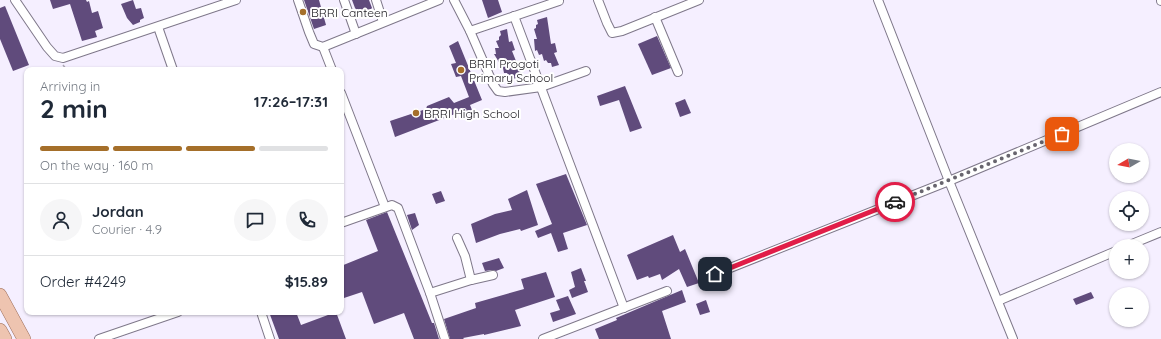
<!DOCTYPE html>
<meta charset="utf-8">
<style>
body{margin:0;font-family:Quicksand,sans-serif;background:#f6f6f7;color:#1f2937;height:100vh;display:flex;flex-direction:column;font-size:15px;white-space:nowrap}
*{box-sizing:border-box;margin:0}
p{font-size:13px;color:#747a83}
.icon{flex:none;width:22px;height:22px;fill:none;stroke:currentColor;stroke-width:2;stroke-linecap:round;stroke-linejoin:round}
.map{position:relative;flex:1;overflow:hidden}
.side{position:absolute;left:24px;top:67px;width:320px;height:248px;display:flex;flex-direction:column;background:#fff;border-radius:8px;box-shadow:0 1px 3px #0004}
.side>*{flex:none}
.needle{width:26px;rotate:260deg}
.controls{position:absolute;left:1109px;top:143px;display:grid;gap:8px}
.controls a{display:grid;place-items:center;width:40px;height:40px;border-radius:50%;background:#fff;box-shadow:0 1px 3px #0004;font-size:20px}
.pin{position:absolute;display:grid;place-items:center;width:34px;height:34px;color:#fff;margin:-17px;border-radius:8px;box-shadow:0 2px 6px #0006}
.courier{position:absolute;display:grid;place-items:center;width:40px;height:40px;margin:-20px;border:3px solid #e11d48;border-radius:50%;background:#fff;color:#222;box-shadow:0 1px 5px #0007}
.summary em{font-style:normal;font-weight:700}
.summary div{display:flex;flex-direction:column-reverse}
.summary{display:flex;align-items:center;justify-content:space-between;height:68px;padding:0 16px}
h1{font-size:26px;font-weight:700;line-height:30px}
.bar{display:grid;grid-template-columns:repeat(4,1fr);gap:6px 4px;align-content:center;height:48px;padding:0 16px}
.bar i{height:5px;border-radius:3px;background:#e0e1e3}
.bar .current{background:#a56f2a}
.bar p{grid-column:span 4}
.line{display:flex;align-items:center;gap:10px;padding:0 16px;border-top:1px solid #e0e1e3}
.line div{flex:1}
.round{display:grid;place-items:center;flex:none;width:42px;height:42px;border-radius:21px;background:#f6f6f7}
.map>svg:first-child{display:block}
.building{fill:#604b7c}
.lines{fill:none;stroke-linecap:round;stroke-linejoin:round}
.minor-casing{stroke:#7f788a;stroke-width:10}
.primary-casing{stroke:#9d6f5b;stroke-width:14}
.path{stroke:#ada8b5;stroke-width:1.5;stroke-dasharray:4 2;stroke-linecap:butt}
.minor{stroke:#fff;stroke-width:8}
.primary{stroke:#eec4b0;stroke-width:13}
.done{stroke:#68656e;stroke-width:4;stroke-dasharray:0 7.2}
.route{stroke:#e11d48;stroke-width:5}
.poi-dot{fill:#a56f2a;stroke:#fff;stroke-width:1.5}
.labels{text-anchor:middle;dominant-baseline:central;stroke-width:4;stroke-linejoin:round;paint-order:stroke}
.poi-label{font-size:12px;fill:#1c1a20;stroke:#fff;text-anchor:start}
</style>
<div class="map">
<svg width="1161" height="339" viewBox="0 0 1161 339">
<rect width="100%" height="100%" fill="#f5efff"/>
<g class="building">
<path d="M 50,0 L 86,0 L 87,2 L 89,1 L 92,13 L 98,11 L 103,28 L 95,31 L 97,37 L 82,41 L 70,4 L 53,9 Z"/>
<path d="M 133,0 L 136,9 L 141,8 L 144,18 L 140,20 L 140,22 L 133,25 L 127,18 L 121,4 Z"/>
<path d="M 304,0 L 319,0 L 326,25 L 314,29 Z"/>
<path d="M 352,0 L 369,0 L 372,8 L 368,12 L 361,15 L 355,8 Z"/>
<path d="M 482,0 L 498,0 L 502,12 L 488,18 Z"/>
<path d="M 5,6 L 29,65 L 13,71 L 0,39 L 0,8 Z"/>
<path d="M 547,17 L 551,44 L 555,43 L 557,52 L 554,53 L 559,65 L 552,67 L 551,63 L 548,63 L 546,60 L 544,61 L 542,54 L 539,55 L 537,50 L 535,51 L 534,39 L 537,39 L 534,29 L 536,28 L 536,25 L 538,24 L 537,20 Z"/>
<path d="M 507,29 L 509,42 L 512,41 L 515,50 L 512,51 L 522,76 L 513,79 L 511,75 L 509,76 L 507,73 L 504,73 L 502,63 L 500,64 L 494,54 L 496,54 L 495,48 L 499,48 L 496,41 L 499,40 L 499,37 L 501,35 L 500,31 Z"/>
<path d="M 657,36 L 671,68 L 652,75 L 638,44 Z"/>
<path d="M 458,41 L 482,100 L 470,105 L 474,115 L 464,119 L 461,112 L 455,114 L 395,137 L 390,121 L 426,109 L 427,106 L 449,97 L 454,103 L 469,97 L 461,76 L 456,77 L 451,64 L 456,63 L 449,46 Z"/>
<path d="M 625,86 L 642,128 L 630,132 L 619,100 L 600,106 L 597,96 Z"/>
<path d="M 685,99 L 691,113 L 680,117 L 675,103 Z"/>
<path d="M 566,174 L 587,225 L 563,233 L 568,249 L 558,252 L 551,233 L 538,238 L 535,231 L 552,224 L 536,184 Z"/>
<path d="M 527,190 L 538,225 L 521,231 L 520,229 L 500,234 L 476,243 L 471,224 L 495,214 L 512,210 L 508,199 Z"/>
<path d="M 441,191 L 445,201 L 436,204 L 432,194 Z"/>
<path d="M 387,212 L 432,323 L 434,323 L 439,339 L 414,339 L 404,313 L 374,324 L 362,292 L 341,299 L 341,266 L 378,251 L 366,220 Z"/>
<path d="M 415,213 L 419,225 L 412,230 L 407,215 Z"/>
<path d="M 673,235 L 680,252 L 685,249 L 699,283 L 687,287 L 679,269 L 662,280 L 660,274 L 649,278 L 648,276 L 637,280 L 627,255 Z"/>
<path d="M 499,258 L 504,268 L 496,271 L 492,270 L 485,271 L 482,263 Z"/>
<path d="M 581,268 L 586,281 L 584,281 L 588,292 L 572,298 L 569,290 L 575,287 L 571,272 Z"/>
<path d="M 546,272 L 555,297 L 515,310 L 521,326 L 484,335 L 484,334 L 463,338 L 464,339 L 450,339 L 444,319 L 476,308 L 475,303 L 524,289 L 521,279 Z"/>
<path d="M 682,290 L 686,302 L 662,311 L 671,339 L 599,339 L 595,329 L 617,320 L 616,318 Z"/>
<path d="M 1091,292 L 1094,298 L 1076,305 L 1073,299 Z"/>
<path d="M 568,296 L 576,314 L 553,322 L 550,313 L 560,310 L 556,300 Z"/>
<path d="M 706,300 L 710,312 L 700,315 L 696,304 Z"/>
<path d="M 269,312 L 296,312 L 301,325 L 336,312 L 346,339 L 279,339 Z"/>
</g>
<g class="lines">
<g class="minor-casing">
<g id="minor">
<path d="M 15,0 L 47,47 L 55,56 L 63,58 L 236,0"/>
<path d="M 298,0 L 309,32 L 314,44 L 323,47 L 439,0"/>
<path d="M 344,0 L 356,34"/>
<path d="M 376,0 L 383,22"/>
<path d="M 454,0 L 470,31 L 493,84 L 498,91 L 505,92 L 541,87 L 586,71"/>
<path d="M 598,0 L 607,23 L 612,33 L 622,31 L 699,0"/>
<path d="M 878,0 L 949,181 L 1013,339"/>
<path d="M 1161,0 L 1161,1"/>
<path d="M 514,16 L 624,308"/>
<path d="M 655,17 L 678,72"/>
<path d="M 158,27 L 173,70"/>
<path d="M 470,31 L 559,1"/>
<path d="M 323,47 L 332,70"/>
<path d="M 341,93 L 385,207"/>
<path d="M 341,223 L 392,205 L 398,208 L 430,293 L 445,339"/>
<path d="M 457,238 L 465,256 L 471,280"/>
<path d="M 1127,246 L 1161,232"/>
<path d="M 715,274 L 949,181 L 1161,92"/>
<path d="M 430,293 L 471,280 L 493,275"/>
<path d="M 998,301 L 1116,251"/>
<path d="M 261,312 L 270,339"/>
<path d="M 99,339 L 178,312"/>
<path d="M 543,339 L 667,291"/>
</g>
</g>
<g class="primary-casing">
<g id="primary">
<path d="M 0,295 L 24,339"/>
<path d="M 0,330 L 5,339"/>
</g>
</g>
<path class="path" d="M 63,65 L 67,70"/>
<use href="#minor" class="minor"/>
<use href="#primary" class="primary"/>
</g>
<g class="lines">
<path class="done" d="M 895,202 L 1062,134"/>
<path class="route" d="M 715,274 L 895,202"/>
</g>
<g class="poi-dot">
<circle cx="303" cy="12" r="4"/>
<circle cx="461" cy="70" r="4"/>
<circle cx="416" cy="113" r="4"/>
</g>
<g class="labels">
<g class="poi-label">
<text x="311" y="12">BRRI Canteen</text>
<text x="469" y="63">BRRI Progoti<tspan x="469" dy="14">Primary School</tspan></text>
<text x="424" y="113">BRRI High School</text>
</g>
</g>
</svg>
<div class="controls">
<a><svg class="needle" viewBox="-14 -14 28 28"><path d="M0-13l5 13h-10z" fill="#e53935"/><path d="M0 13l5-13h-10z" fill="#747a83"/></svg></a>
<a><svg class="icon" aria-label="locate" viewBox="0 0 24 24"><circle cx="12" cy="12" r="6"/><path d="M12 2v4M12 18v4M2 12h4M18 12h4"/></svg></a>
<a>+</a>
<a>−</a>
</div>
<div class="pin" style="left:1062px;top:134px;background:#ea580c"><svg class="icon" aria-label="bag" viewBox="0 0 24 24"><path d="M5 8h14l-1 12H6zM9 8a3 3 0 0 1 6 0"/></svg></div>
<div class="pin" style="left:715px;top:274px;background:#1f2937"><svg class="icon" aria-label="home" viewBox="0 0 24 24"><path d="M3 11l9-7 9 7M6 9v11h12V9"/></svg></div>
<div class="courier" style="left:895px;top:202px"><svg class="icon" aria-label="car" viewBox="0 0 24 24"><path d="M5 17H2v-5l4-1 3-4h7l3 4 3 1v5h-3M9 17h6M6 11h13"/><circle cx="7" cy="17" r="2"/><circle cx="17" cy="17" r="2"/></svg></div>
<section class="side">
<div class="summary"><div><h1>2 min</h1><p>Arriving in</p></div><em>17:26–17:31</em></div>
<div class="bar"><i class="current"></i><i class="current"></i><i class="current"></i><i></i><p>On the way · 160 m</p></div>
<div class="line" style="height:72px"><a class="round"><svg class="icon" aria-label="person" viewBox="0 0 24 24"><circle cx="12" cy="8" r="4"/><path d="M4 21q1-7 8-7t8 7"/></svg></a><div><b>Jordan</b><p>Courier · 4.9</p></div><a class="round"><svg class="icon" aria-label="chat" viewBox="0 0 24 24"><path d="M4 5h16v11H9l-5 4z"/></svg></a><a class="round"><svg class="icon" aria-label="phone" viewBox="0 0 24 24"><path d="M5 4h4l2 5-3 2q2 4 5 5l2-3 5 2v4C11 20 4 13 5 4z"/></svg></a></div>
<div class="line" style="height:52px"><div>Order #4249</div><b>$15.89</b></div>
</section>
</div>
